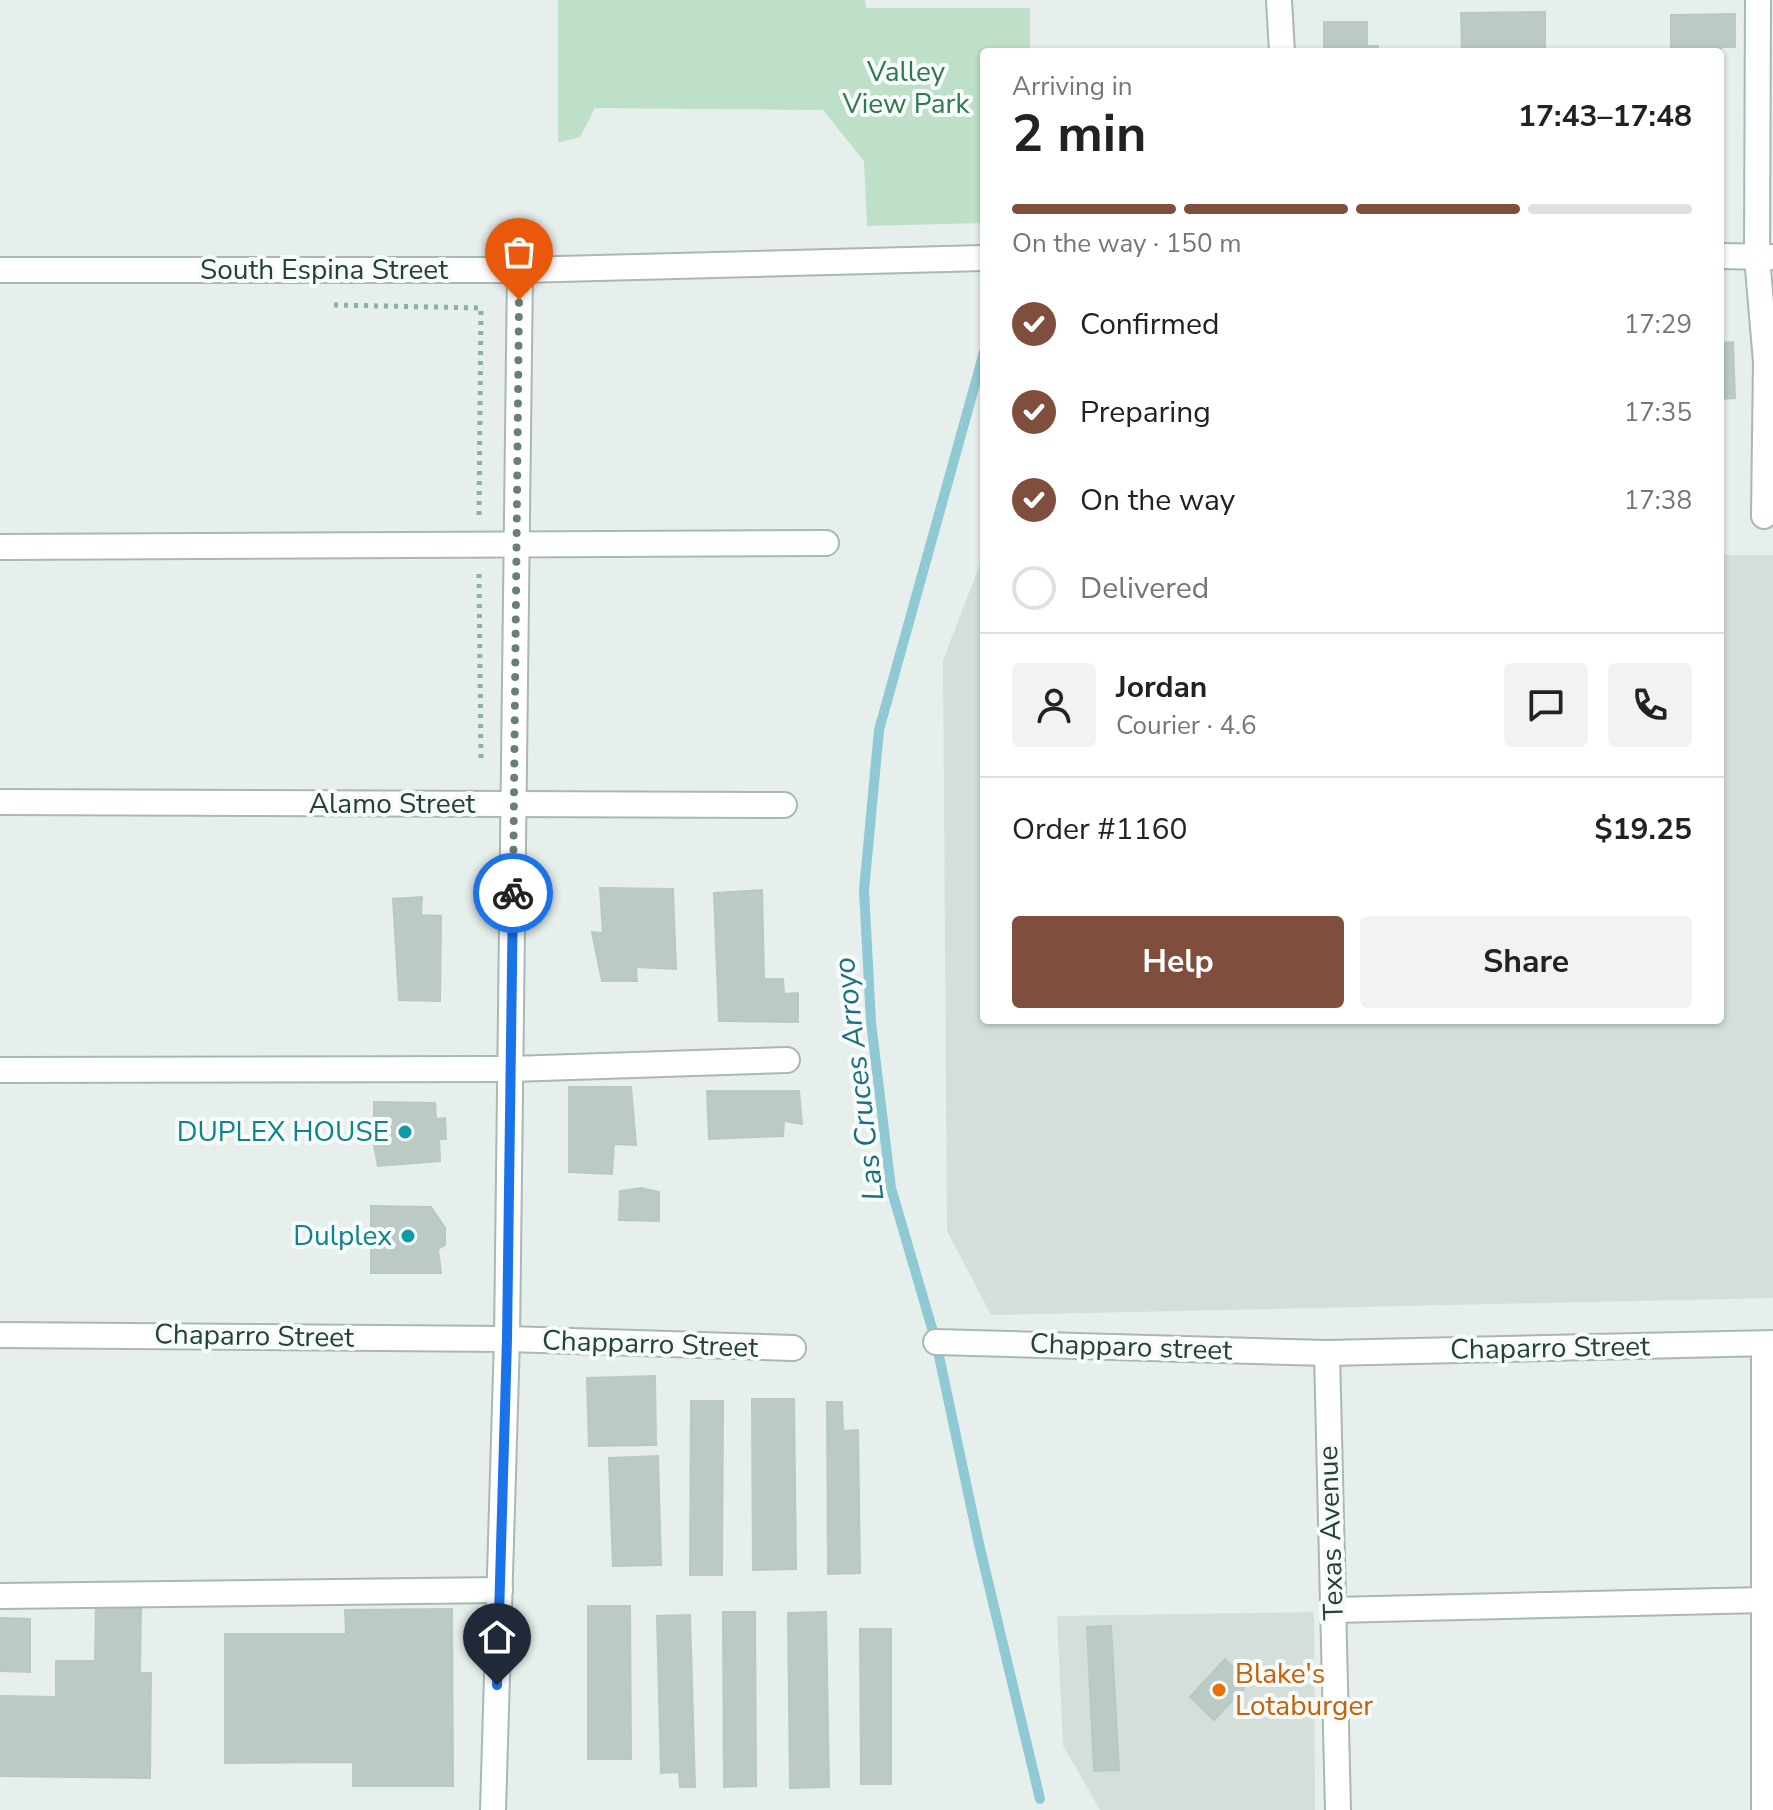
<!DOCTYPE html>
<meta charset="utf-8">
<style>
body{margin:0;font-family:"Nunito Sans",sans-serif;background:#f2f2f2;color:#222;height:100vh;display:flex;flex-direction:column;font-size:30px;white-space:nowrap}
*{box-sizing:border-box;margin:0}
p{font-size:26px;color:#767676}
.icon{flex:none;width:44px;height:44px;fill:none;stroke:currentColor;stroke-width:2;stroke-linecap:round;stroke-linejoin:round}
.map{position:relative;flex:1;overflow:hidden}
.details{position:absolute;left:980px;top:48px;width:744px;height:976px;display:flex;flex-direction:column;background:#fff;border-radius:8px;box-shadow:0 2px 6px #0004}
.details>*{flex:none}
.pin{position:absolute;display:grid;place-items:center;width:68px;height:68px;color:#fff;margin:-82px -34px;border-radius:50% 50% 50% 0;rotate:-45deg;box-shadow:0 0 8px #0007}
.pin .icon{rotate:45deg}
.courier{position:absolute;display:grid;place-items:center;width:80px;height:80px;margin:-40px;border:6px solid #1a73e8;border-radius:50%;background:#fff;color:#222;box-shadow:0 2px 10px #0007}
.head em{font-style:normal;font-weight:700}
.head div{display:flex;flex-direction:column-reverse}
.head{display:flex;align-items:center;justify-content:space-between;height:136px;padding:0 32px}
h1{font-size:52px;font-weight:700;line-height:60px}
.bar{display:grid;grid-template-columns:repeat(4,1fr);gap:12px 8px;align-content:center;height:96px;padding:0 32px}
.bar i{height:10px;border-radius:6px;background:#e0e0e0}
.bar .active{background:#804e3d}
.bar p{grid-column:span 4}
.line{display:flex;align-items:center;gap:20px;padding:0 32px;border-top:2px solid #e0e0e0}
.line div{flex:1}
.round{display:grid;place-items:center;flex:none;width:84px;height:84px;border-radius:8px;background:#f2f2f2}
ol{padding:0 32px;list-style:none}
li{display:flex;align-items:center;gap:24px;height:88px}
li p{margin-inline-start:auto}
li .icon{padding:8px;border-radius:50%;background:#804e3d;color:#fff;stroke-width:4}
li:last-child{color:#767676}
li i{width:44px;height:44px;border:4px solid #e0e0e0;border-radius:50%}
.primary-button{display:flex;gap:16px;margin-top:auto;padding:16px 32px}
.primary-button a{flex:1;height:92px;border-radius:8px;background:#804e3d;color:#fff;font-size:32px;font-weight:700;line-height:92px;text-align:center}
.primary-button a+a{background:#f2f2f2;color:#222}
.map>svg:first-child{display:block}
.built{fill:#d4dfda}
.green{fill:#bfe0c8}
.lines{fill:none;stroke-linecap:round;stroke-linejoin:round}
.stream{stroke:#8ec9d4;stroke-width:10}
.building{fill:#bbcac4;stroke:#b8c9c2;stroke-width:2}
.minor-casing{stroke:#a8b8b2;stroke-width:28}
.path{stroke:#86b3a5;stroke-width:5;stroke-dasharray:4 6;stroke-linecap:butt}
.minor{stroke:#fff;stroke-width:24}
.done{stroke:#687f78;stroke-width:8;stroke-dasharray:0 14.4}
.route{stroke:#1a73e8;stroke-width:10}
.culture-dot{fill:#0f9aa8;stroke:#f7fbf9;stroke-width:3}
.food-dot{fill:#e8710a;stroke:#f7fbf9;stroke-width:3}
.labels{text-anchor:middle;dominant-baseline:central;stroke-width:8;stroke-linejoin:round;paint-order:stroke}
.park-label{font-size:28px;fill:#2d7a4b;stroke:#f7fbf9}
.street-label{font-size:28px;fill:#24423a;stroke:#f7fbf9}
.culture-label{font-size:28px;fill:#0d838f;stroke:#f7fbf9;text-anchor:end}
.food-label{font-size:28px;fill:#c56008;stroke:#f7fbf9;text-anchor:start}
.water-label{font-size:30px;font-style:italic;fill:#1c6f80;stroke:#f7fbf9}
</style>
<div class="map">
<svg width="1773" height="1810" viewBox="0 0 1773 1810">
<rect width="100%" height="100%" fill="#e6efeb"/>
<g class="built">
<path d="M 984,554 L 984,1020 L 1720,1020 L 1720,555 L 1773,555 L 1773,1298 L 991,1315 L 947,1231 L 943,660 Z"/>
<path d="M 1314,1612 L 1315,1810 L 1100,1810 L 1063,1745 L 1057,1616 Z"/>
</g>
<path class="green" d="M 558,0 L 865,0 L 866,8 L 1030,8 L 1030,52 L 984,52 L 984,223 L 867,226 L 864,161 L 823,110 L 595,108 L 580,137 L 558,143 Z"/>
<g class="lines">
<path class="stream" d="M 984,352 L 879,730 L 864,890 L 871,1022 L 891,1188 L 936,1342 L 979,1544 L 1040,1799"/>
</g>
<g class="building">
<path d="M 1545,12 L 1545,52 L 1462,52 L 1461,13 Z"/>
<path d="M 1735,14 L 1735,47 L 1721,47 L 1720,197 L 1720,52 L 1671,52 L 1671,15 Z"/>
<path d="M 1324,22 L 1367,22 L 1367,46 L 1378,46 L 1378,52 L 1324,52 Z"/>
<path d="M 1733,342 L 1735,398 L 1720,399 L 1720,343 Z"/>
<path d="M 600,888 L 673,889 L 676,969 L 636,967 L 637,981 L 602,981 L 592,932 L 603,933 Z"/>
<path d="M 762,890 L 764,979 L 783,979 L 784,994 L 798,993 L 798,1022 L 719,1021 L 714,893 Z"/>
<path d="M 422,897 L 421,915 L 441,916 L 440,1001 L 399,1000 L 393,899 Z"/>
<path d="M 569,1087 L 631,1087 L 636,1145 L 614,1144 L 612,1174 L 569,1172 Z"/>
<path d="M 707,1091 L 799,1091 L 802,1124 L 784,1121 L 783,1136 L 709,1139 Z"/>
<path d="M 374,1102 L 435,1103 L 436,1119 L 445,1118 L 446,1139 L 439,1139 L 440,1161 L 378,1166 L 373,1140 L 364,1140 L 364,1125 L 374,1125 Z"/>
<path d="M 641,1188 L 659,1192 L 659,1221 L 619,1220 L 620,1191 Z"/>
<path d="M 371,1206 L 431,1207 L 445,1228 L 445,1245 L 438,1249 L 441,1273 L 371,1273 Z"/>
<path d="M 655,1376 L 656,1445 L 589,1446 L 587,1378 Z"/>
<path d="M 752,1399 L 794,1399 L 796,1569 L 753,1570 Z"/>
<path d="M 691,1401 L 723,1401 L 722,1575 L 690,1575 Z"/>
<path d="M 827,1402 L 842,1402 L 843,1431 L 858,1430 L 860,1573 L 828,1574 Z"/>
<path d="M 658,1456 L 661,1565 L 613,1566 L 609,1458 Z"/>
<path d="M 96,1606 L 141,1606 L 140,1673 L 151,1673 L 150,1778 L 0,1776 L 0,1696 L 56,1697 L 56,1661 L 95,1661 Z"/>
<path d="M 588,1606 L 630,1606 L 631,1759 L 588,1759 Z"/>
<path d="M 452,1609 L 453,1786 L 353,1786 L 353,1762 L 225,1763 L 225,1634 L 346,1634 L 345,1610 Z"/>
<path d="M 723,1612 L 755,1612 L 756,1786 L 724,1787 Z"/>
<path d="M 826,1612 L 829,1787 L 790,1788 L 788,1613 Z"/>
<path d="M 690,1615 L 695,1787 L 680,1787 L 679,1772 L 661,1773 L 657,1616 Z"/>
<path d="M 0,1618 L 30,1619 L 30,1672 L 0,1671 Z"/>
<path d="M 1111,1626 L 1119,1770 L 1094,1771 L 1087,1627 Z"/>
<path d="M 860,1629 L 891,1629 L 891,1784 L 861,1784 Z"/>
<path d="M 1225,1659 L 1249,1683 L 1214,1720 L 1190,1697 Z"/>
</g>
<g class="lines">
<g class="minor-casing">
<g id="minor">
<path d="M 1279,0 L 1282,52"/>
<path d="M 1758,0 L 1757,257 L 1766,362 L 1764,516"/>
<path d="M 1720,256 L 1771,257"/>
<path d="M 0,270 L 520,270 L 984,258"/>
<path d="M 0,547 L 826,543"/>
<path d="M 0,802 L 784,805"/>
<path d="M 0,1070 L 511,1069 L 787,1060"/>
<path d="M 0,1335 L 507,1339 L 793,1348"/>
<path d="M 936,1342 L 1327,1353 L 1773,1343"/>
<path d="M 1764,1344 L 1764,1810"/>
<path d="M 1327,1353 L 1338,1810"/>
<path d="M 0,1596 L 500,1590"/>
<path d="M 1333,1610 L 1764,1600"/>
<path d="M 493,1810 L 507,1339 L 520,270"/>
</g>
</g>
<g class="path">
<path d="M 334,305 L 481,308 L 479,516"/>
<path d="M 479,574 L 481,760"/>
</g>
<use href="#minor" class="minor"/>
</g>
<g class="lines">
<path class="done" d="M 513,893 L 519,300"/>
<path class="route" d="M 497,1685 L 507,1339 L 513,893"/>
</g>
<g class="culture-dot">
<circle cx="405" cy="1132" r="8"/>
<circle cx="408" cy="1236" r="8"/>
</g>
<circle class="food-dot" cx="1219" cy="1690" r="8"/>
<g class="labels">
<g class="park-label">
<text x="906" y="72">Valley<tspan x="906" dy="32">View Park</tspan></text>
</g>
<g class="street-label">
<text x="324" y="270">South Espina Street</text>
<text x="392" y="804">Alamo Street</text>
<text transform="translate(254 1336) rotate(1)">Chaparro Street</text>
<text transform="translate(650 1344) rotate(2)">Chapparro Street</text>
<text transform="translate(1131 1347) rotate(2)">Chapparo street</text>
<text transform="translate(1550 1348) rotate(-1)">Chaparro Street</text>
<text transform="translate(1331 1533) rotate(-92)">Texas Avenue</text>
</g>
<g class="culture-label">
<text x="389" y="1132">DUPLEX HOUSE</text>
<text x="392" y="1236">Dulplex</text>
</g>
<g class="food-label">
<text x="1235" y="1674">Blake's<tspan x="1235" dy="32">Lotaburger</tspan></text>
</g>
<g class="water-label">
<text transform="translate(859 1079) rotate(-97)">Las Cruces Arroyo</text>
</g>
</g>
</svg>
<div class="pin" style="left:519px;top:300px;background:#ea580c"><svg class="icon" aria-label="bag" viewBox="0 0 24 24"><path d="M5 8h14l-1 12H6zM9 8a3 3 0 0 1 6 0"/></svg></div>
<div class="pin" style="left:497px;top:1685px;background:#1f2937"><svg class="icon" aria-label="home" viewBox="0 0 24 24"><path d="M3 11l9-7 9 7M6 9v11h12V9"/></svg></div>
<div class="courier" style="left:513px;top:893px"><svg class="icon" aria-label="bike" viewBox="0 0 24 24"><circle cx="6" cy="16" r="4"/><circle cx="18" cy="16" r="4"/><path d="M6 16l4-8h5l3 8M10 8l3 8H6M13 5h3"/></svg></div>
<section class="details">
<div class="head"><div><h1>2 min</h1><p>Arriving in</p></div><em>17:43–17:48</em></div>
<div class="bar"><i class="active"></i><i class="active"></i><i class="active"></i><i></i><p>On the way · 150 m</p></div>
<ol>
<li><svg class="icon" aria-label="check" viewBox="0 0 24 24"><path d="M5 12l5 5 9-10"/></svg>Confirmed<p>17:29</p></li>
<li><svg class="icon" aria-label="check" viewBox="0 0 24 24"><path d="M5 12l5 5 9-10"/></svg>Preparing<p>17:35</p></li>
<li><svg class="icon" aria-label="check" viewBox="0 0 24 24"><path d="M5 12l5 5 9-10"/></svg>On the way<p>17:38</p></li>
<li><i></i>Delivered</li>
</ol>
<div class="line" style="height:144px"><a class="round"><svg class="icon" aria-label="person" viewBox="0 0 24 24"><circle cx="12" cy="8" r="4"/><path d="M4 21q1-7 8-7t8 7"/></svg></a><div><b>Jordan</b><p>Courier · 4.6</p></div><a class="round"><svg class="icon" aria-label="chat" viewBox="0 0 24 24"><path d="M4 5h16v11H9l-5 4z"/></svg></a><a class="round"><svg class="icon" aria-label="phone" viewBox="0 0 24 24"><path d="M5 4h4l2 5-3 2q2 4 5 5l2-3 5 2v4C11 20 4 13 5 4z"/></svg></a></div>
<div class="line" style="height:104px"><div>Order #1160</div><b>$19.25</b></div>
<div class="primary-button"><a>Help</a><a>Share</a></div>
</section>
</div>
